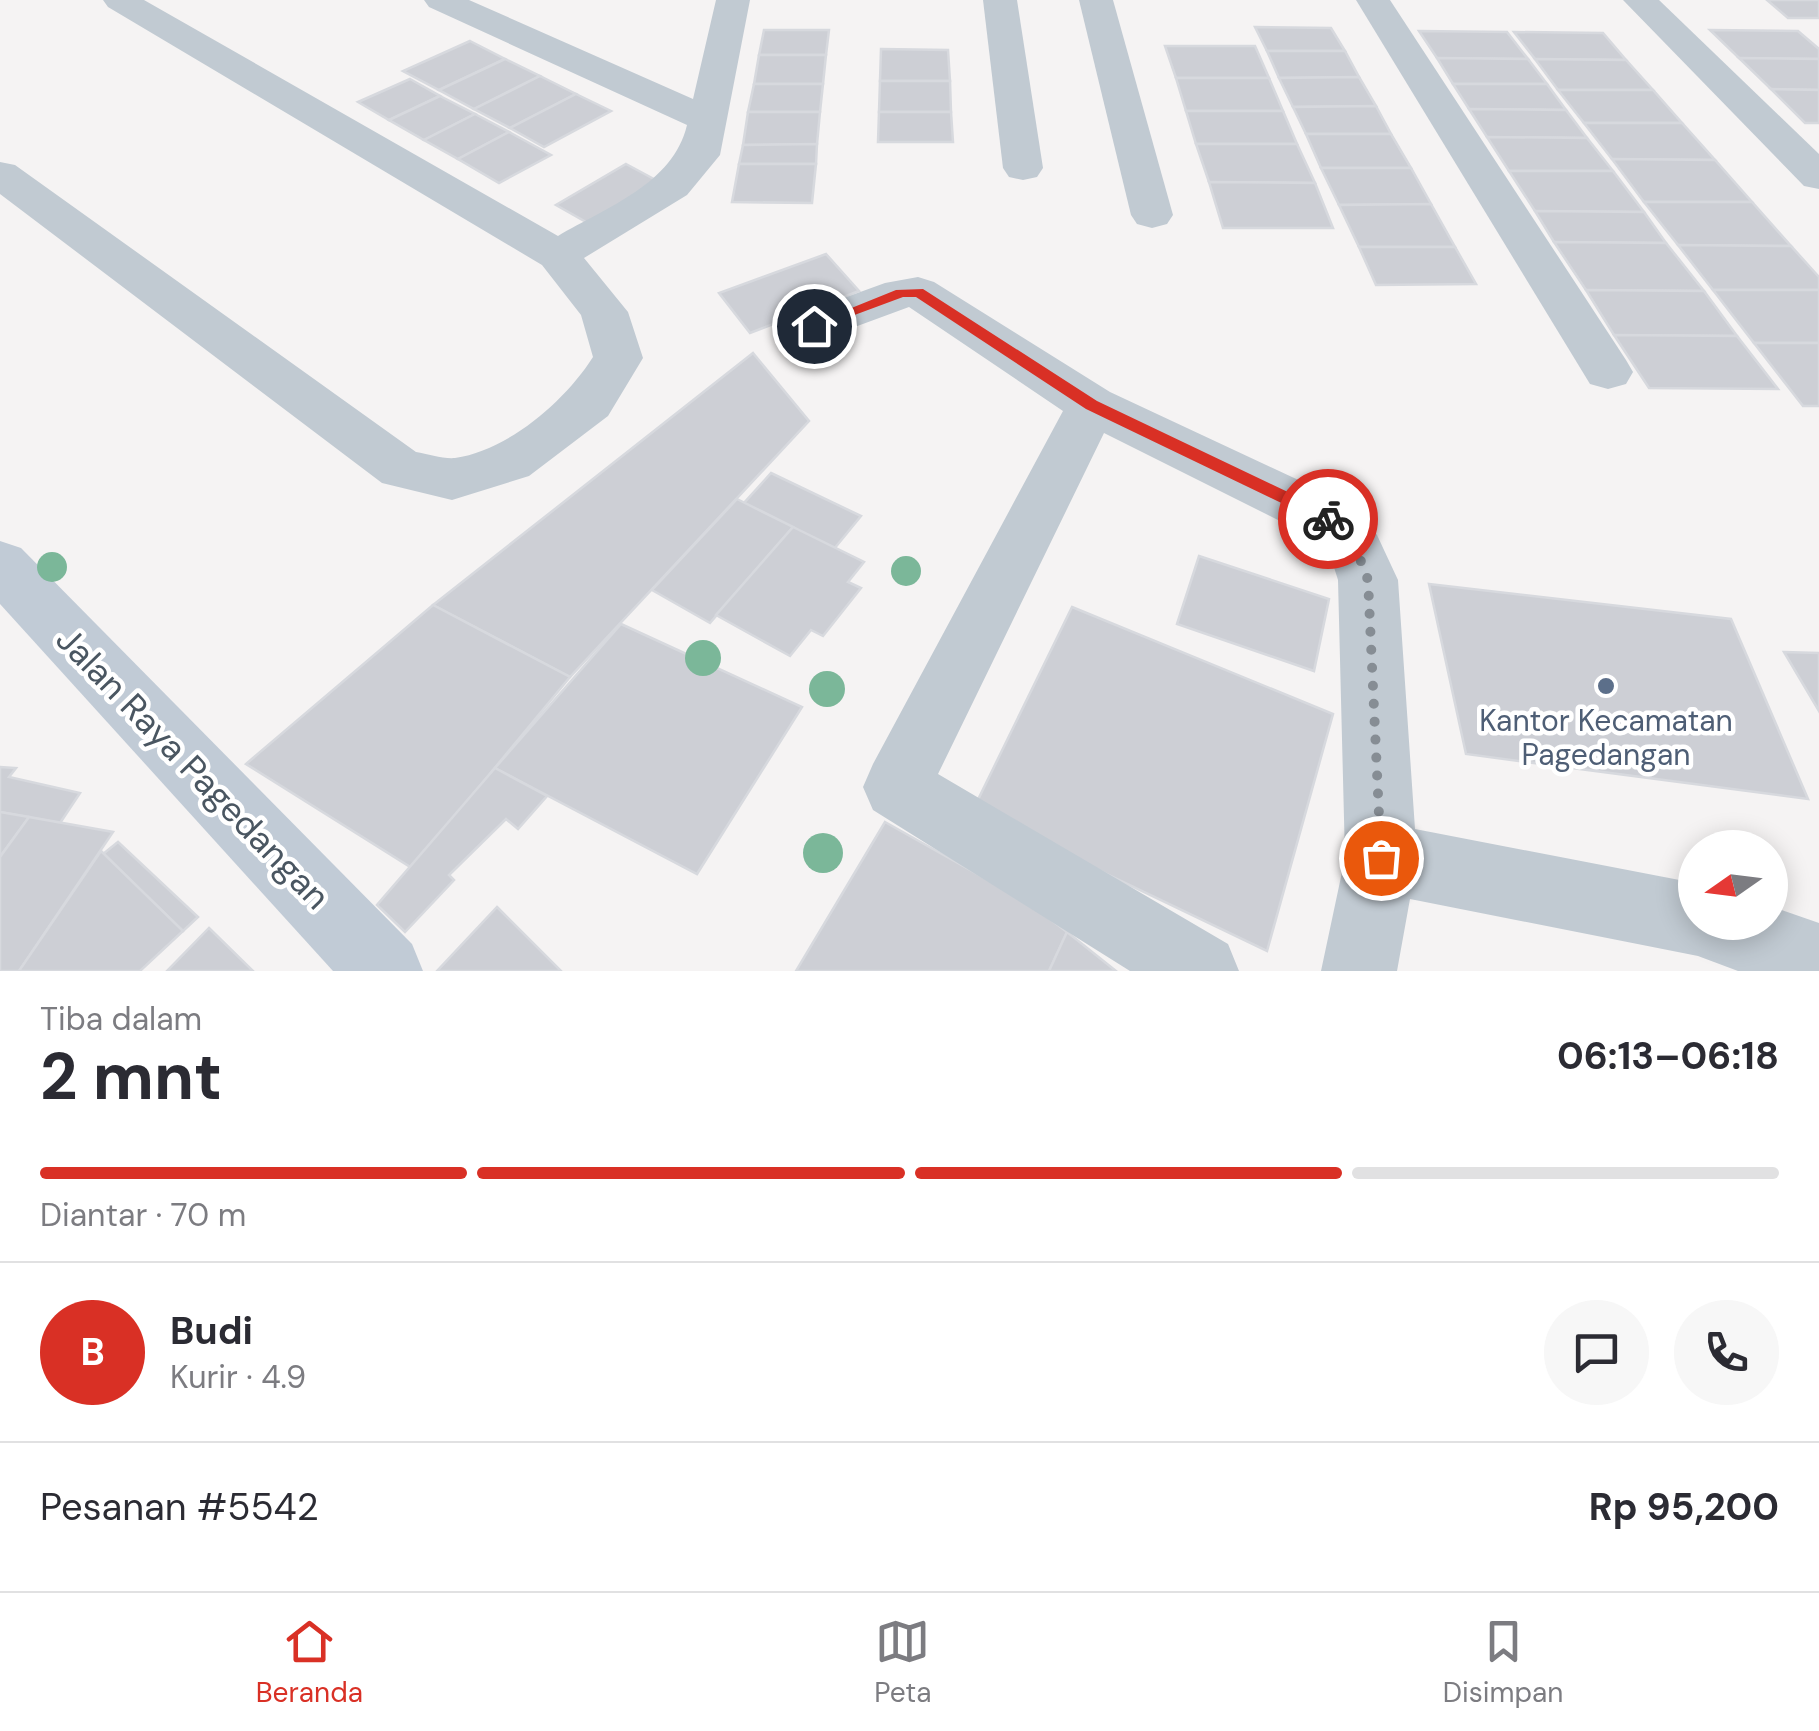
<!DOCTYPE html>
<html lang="id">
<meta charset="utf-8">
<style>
body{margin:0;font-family:"DM Sans",sans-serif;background:#f7f7f7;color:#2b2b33;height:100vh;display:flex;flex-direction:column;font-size:38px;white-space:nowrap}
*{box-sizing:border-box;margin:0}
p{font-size:32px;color:#7c7c81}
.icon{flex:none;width:55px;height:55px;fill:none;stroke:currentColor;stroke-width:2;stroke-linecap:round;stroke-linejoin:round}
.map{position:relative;height:971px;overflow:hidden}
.sheet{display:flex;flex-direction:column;background:#fff;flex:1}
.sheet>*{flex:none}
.needle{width:65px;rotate:256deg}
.tools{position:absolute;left:1678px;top:830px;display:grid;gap:20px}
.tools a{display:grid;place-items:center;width:110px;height:110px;border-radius:50%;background:#fff;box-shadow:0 5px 25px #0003;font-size:50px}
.pin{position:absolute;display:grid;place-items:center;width:85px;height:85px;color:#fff;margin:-42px;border:5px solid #fff;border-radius:50%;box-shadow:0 2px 10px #0007}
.courier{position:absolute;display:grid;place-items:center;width:100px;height:100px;margin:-50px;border:8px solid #d93025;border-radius:50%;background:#fff;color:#222;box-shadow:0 2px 12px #0007}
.head em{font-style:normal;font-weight:700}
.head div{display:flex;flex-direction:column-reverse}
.head{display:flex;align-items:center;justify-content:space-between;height:170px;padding:0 40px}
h1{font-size:65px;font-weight:700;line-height:75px}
.bar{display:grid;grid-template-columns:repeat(4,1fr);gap:15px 10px;align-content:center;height:120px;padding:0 40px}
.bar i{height:12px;border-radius:8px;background:#e1e1e2}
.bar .active{background:#d93025}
.bar p{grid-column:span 4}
.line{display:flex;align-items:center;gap:25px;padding:0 40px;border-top:2px solid #e1e1e2}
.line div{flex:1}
.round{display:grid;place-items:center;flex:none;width:105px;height:105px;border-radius:52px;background:#f7f7f7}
.tab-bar{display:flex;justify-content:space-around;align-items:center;height:140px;border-top:2px solid #e1e1e2;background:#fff;font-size:28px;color:#7c7c81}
.tab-bar a{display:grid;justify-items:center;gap:5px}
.tab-bar .active{color:#d93025}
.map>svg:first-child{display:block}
.building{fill:#cdcfd5;stroke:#d7d9de;stroke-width:2.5}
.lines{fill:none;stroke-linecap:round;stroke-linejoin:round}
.street{fill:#c1cad2;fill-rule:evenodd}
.secondary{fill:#c1cbd6;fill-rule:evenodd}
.tree{fill:#7bb799}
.route{fill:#d93025}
.done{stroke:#868d94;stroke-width:10;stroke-dasharray:0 18}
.service-dot{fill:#5c6f8a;stroke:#fff;stroke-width:4}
.labels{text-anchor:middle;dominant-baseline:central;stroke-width:9;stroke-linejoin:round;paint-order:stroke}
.service-label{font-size:30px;fill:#4e5e75;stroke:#fff}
.near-street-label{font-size:35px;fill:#4a5661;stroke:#fff}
</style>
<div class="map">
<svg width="1819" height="971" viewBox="0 0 1819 971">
<rect width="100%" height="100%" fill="#f5f3f3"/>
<g class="building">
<path d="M 1767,0 L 1819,0 L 1819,18 L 1788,18 Z"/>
<path d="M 1255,27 L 1331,28 L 1345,51 L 1267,51 Z"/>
<path d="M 764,30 L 829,30 L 826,55 L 759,55 Z"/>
<path d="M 1710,30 L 1798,31 L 1819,49 L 1819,59 L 1739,58 Z"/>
<path d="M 1419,31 L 1507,32 L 1528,59 L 1437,58 Z"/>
<path d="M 1514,32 L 1603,33 L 1626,60 L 1535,59 Z"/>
<path d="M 470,41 L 505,59 L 439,90 L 403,71 Z"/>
<path d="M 1165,46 L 1255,46 L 1269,78 L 1176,78 Z"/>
<path d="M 881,49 L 948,50 L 950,81 L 880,81 Z"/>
<path d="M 1267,51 L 1345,51 L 1359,77 L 1279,78 Z"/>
<path d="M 759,55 L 826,55 L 823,84 L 754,84 Z"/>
<path d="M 1437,58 L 1528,59 L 1547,84 L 1453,84 Z"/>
<path d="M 1739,58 L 1819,59 L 1819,90 L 1771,89 Z"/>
<path d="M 505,59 L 540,76 L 474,109 L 439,90 Z"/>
<path d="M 1535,59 L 1626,60 L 1653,90 L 1558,90 Z"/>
<path d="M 540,76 L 576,94 L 510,128 L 474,109 Z"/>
<path d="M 1359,77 L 1376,106 L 1293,107 L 1279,78 Z"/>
<path d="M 1176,78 L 1269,78 L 1283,111 L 1186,111 Z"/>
<path d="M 410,79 L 440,96 L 389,120 L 358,102 Z"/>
<path d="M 880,81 L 950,81 L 951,112 L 879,112 Z"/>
<path d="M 754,84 L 823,84 L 820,112 L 748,112 Z"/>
<path d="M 1453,84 L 1547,84 L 1566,110 L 1469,109 Z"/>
<path d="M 1771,89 L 1819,90 L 1819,123 L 1805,123 Z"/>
<path d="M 1558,90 L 1653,90 L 1682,123 L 1584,123 Z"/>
<path d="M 576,94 L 611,111 L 544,147 L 510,128 Z"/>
<path d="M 440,96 L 475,114 L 424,140 L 389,120 Z"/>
<path d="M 1376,106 L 1391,134 L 1306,134 L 1293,107 Z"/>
<path d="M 1469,109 L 1566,110 L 1587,138 L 1487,137 Z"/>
<path d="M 1186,111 L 1283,111 L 1297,144 L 1196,144 Z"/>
<path d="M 748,112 L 820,112 L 817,144 L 743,145 Z"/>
<path d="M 879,112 L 951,112 L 953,142 L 878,142 Z"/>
<path d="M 475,114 L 509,132 L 458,159 L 424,140 Z"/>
<path d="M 1584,123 L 1682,123 L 1715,160 L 1612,159 Z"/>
<path d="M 509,132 L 551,155 L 499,183 L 458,159 Z"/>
<path d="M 1306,134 L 1391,134 L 1411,168 L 1321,168 Z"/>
<path d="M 1487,137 L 1587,138 L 1613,171 L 1509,171 Z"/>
<path d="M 817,144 L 816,164 L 739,164 L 743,145 Z"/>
<path d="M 1196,144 L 1297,144 L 1315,183 L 1209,182 Z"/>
<path d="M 1612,159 L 1715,160 L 1752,202 L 1644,202 Z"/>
<path d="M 626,164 L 665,185 L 595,227 L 556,205 Z"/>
<path d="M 739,164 L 816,164 L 812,203 L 732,202 Z"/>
<path d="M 1321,168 L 1411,168 L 1431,204 L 1339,205 Z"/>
<path d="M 1509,171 L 1613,171 L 1644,212 L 1535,211 Z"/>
<path d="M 1209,182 L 1315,183 L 1333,228 L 1223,228 Z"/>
<path d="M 1644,202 L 1752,202 L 1791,246 L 1678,245 Z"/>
<path d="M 1431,204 L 1455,247 L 1359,247 L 1339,205 Z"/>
<path d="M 1535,211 L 1644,212 L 1666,243 L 1554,242 Z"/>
<path d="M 1554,242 L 1666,243 L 1704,291 L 1586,290 Z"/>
<path d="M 1678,245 L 1791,246 L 1819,277 L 1819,290 L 1713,290 Z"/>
<path d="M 1359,247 L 1455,247 L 1476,284 L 1376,285 Z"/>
<path d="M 826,254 L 859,291 L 750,333 L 719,293 Z"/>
<path d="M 1586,290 L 1704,291 L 1737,336 L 1614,335 Z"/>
<path d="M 1713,290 L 1819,290 L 1819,343 L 1754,343 Z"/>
<path d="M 1614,335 L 1737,336 L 1778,389 L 1649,388 Z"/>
<path d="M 1754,343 L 1819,343 L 1819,406 L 1803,406 Z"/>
<path d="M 753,353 L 809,421 L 570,677 L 433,605 Z"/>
<path d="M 771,473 L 861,516 L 834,549 L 744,503 Z"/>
<path d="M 737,499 L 793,527 L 710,623 L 652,590 Z"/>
<path d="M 793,527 L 864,562 L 848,582 L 861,588 L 823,636 L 811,630 L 790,656 L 716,615 Z"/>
<path d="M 1199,556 L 1329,599 L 1314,671 L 1177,624 Z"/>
<path d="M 1429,584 L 1731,619 L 1808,799 L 1466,754 Z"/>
<path d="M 433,605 L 570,677 L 412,868 L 246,764 Z"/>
<path d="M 1072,607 L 1333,714 L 1267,951 L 973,810 Z"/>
<path d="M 621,624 L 802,707 L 697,874 L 495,768 Z"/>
<path d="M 1784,652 L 1819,653 L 1819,711 Z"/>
<path d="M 0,767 L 16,768 L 9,777 L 80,793 L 60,823 L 0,812 Z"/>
<path d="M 495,768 L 547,796 L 518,829 L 506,819 L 449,875 L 454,880 L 405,932 L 377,905 Z"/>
<path d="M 0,812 L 29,817 L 0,857 Z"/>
<path d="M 29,817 L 113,832 L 19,971 L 0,971 L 0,857 Z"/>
<path d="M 885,822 L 1029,903 L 1067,932 L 1049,971 L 796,971 Z"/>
<path d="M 118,842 L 198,917 L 183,931 L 103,854 Z"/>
<path d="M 101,851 L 183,931 L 140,971 L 19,971 Z"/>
<path d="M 497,907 L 561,971 L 437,971 Z"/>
<path d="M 209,928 L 253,971 L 167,971 Z"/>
<path d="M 1067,932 L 1116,971 L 1049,971 Z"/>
</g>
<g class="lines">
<g class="street">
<path d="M 103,0 L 144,0 L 558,236 C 607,207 673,184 687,125 L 429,7 L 424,0 L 469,0 L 693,99 L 716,0 L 750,0 L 720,155 L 687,195 L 584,258 L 628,312 L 643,358 L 608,416 L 529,476 L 452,500 L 382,483 L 0,194 L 0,162 L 15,165 L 416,452 C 428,454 443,459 455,458 C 509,450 565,401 593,357 L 581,315 L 542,265 L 108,7 Z"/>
<path d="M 983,0 L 1017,0 L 1043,168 L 1037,177 L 1023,180 L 1009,177 L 1003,168 Z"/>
<path d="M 1079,0 L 1113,0 L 1173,215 L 1167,224 L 1152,228 L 1137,224 L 1131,215 Z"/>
<path d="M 1356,0 L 1390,0 L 1626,360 L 1633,372 L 1626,384 L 1608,389 L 1590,384 Z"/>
<path d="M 1623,0 L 1659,0 L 1819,154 L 1819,189 L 1804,186 Z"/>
<path d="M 918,277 L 934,282 L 1110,392 L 1352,505 L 1377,535 L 1398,580 L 1415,829 L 1695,883 L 1695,922 L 1770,922 L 1770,906 L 1819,923 L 1819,971 L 1738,971 L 1698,956 L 1410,899 L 1397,971 L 1321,971 L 1345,858 L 1338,580 L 1332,561 L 1312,537 L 1104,433 L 938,774 L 1228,944 L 1239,971 L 1130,971 L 873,810 L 863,787 L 873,764 L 1063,411 L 909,307 L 814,342 L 797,337 L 790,326 L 797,315 L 885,283 Z"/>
</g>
<path class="secondary" d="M 0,541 L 21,548 L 412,944 L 423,971 L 333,971 L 0,604 Z"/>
</g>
<g class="tree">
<circle cx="52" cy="567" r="15"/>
<circle cx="906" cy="571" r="15"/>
<circle cx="703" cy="658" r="18"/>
<circle cx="827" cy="689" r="18"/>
<circle cx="823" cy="853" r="20"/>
</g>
<path class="route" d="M 923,289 L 1097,401 L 1334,514 L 1334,523 L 1323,523 L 1086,409 L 916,297 L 903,297 L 814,330 L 807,326 L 896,290 Z"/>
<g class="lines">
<path class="done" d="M 1328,519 L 1357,551 L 1368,580 L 1381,858"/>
</g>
<circle class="service-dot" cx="1606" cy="686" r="10"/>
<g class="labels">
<g class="service-label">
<text x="1606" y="720">Kantor Kecamatan<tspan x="1606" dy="34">Pagedangan</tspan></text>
</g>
<g class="near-street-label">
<text transform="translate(193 768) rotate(46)">Jalan Raya Pagedangan</text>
</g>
</g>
</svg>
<div class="tools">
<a><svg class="needle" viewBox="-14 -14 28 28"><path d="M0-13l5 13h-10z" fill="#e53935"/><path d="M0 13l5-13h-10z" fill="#7c7c81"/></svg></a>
</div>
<div class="pin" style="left:1381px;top:858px;background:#ea580c"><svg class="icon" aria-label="bag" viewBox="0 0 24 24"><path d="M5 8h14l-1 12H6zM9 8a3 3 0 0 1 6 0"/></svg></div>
<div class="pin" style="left:814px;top:326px;background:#1f2937"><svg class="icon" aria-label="home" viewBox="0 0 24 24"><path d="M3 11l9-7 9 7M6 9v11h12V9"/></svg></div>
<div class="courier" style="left:1328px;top:519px"><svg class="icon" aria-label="bike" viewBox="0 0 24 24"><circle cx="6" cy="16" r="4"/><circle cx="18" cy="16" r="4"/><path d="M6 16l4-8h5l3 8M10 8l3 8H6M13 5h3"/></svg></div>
</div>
<section class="sheet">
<div class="head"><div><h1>2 mnt</h1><p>Tiba dalam</p></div><em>06:13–06:18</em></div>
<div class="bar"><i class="active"></i><i class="active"></i><i class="active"></i><i></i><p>Diantar · 70 m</p></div>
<div class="line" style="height:180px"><b class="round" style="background:#d93025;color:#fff">B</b><div><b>Budi</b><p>Kurir · 4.9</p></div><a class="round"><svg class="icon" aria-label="chat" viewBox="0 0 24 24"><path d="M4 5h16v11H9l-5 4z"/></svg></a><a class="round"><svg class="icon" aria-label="phone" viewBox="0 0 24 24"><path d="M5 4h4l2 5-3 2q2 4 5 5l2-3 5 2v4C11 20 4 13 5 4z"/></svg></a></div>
<div class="line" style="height:130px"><div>Pesanan #5542</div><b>Rp 95,200</b></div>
</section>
<nav class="tab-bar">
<a class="active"><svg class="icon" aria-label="home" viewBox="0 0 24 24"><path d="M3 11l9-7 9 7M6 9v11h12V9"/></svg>Beranda</a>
<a><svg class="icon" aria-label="map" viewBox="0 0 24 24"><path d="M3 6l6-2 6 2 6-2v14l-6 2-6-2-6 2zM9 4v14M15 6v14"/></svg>Peta</a>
<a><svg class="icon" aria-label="saved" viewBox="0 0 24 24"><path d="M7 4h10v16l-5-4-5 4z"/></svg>Disimpan</a>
</nav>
